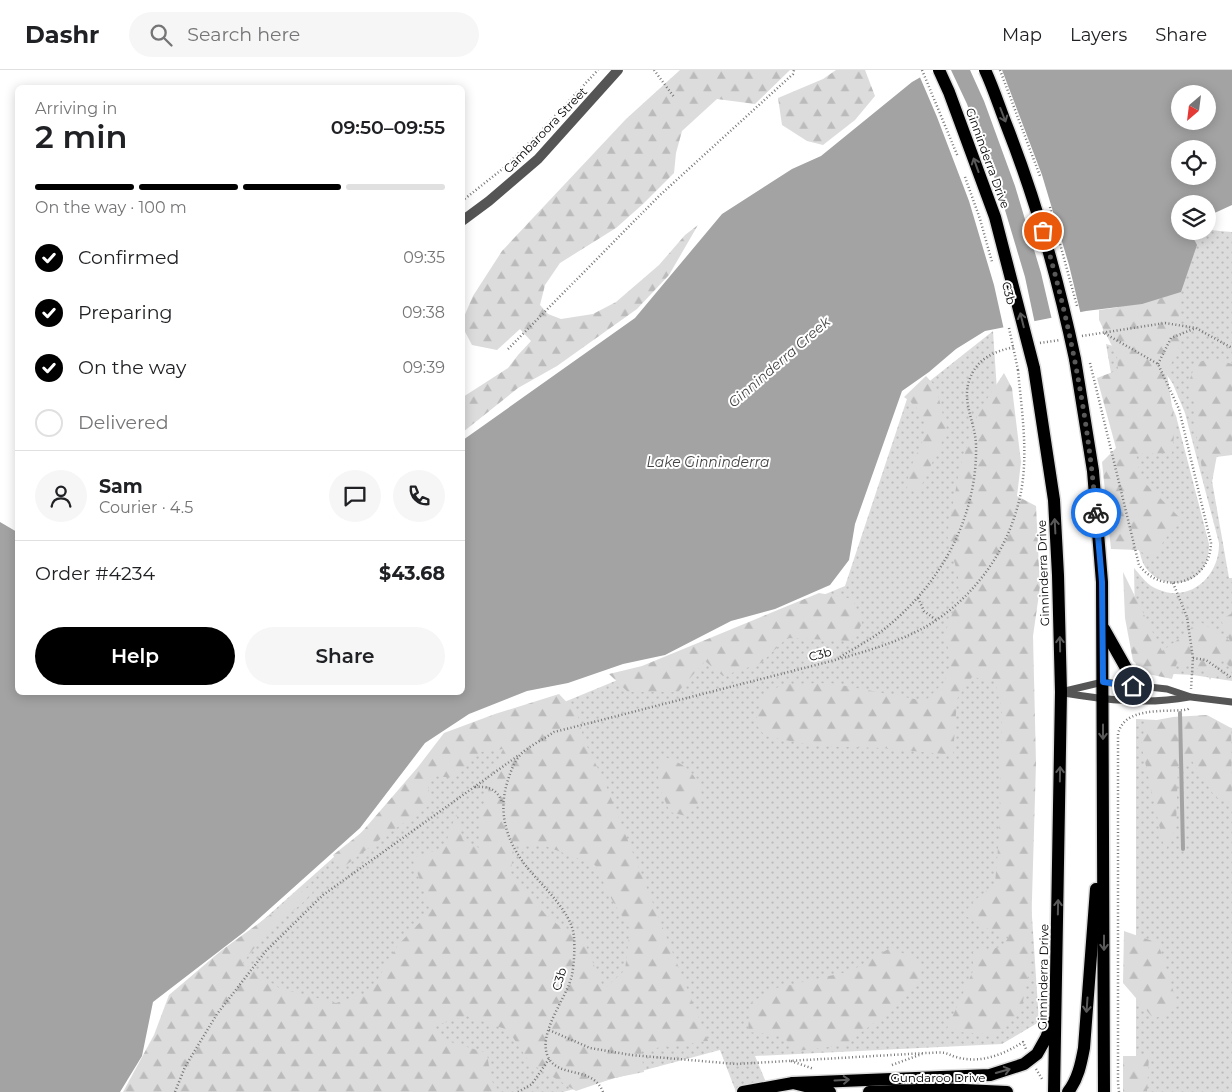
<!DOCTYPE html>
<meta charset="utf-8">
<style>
body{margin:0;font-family:Montserrat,sans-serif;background:#f6f6f6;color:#202124;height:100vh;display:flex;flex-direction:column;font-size:19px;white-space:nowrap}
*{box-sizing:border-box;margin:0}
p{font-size:16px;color:#757577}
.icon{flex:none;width:28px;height:28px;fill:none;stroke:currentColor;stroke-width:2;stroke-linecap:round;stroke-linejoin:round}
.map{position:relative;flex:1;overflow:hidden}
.panel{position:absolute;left:15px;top:15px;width:450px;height:610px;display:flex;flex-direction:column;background:#fff;border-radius:8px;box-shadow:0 2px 12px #0003}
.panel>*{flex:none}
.needle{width:32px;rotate:208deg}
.tools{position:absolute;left:1171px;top:15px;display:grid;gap:10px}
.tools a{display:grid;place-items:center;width:45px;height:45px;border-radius:50%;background:#fff;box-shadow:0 2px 12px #0003;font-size:25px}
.pin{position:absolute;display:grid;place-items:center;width:42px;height:42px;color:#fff;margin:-21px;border:2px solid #fff;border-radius:50%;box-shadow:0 1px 5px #0007}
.courier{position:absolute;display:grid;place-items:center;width:50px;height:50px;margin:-25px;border:4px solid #1a73e8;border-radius:50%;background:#fff;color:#222;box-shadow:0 1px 6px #0007}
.head em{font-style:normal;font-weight:600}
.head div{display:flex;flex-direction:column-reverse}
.head{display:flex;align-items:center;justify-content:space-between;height:85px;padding:0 20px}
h1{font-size:32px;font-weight:600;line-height:38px}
.bar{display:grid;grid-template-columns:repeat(4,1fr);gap:8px 5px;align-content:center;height:60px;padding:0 20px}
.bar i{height:6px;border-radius:4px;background:#e0e0e0}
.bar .current{background:#000}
.bar p{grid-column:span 4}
.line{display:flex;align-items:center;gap:12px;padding:0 20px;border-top:1px solid #e0e0e0}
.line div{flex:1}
.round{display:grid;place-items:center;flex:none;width:52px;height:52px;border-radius:26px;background:#f6f6f6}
ol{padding:0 20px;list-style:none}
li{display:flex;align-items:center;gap:15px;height:55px}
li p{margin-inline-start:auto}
li .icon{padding:5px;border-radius:50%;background:#000;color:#fff;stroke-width:4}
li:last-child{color:#757577}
li i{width:28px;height:28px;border:2px solid #e0e0e0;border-radius:50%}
.primary-button{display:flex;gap:10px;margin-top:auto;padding:10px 20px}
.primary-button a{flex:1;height:58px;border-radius:30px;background:#000;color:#fff;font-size:20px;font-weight:600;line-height:58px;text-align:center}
.primary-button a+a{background:#f6f6f6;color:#202124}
header{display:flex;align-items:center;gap:30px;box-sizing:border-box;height:70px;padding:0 25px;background:#fff;border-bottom:1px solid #e0e0e0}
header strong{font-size:24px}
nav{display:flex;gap:28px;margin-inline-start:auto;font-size:18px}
.search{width:350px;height:45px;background:#f6f6f6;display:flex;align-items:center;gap:12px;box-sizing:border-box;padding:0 18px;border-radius:28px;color:#757577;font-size:19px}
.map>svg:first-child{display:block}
.grass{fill:url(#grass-dots)}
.forest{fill:url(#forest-firs);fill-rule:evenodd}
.water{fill:#a3a3a3;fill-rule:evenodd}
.pier{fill:#fff}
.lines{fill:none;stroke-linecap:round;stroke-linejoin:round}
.stream{stroke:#a3a3a3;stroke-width:4}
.primary-casing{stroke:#dbdbdb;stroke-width:15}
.path{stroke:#777;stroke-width:2.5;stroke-dasharray:1 2.5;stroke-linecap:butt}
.service{stroke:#555;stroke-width:7}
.minor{stroke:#555;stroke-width:10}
.primary{stroke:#000;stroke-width:12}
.primary-bridge-casing{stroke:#dbdbdb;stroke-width:15;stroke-linecap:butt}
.path-bridge{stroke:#777;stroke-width:2.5;stroke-dasharray:1 2.5;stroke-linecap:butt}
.primary-bridge{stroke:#000;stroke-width:12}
.oneway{stroke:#595959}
.done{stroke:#595959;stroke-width:5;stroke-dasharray:0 9}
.route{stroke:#1a73e8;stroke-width:6}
.labels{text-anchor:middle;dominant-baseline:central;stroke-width:4;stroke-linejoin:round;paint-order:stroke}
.street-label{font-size:12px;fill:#000;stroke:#fff}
.water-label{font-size:14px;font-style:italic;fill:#444;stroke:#fff}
</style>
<header>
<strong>Dashr</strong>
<div class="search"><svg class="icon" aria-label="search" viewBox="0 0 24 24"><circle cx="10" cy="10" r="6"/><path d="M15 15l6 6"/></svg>Search here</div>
<nav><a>Map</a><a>Layers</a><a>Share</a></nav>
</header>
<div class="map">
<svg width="1232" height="1022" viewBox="0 0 1232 1022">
<defs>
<pattern id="grass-dots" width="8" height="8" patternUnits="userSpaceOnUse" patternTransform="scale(1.25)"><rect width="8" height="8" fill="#dcdcdc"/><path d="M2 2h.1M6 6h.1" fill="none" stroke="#bbb" stroke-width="1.8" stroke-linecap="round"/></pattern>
<pattern id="forest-firs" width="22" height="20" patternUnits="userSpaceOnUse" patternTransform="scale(1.25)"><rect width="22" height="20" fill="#dcdcdc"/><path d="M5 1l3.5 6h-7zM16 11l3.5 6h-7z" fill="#bbb"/></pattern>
</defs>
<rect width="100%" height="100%" fill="#fff"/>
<g class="grass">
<path d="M 1208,159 C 1216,161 1223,161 1232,162 L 1232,385 L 1208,388 L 1229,508 L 1232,508 L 1232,611 L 1193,605 L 1136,602 L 1134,498 C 1141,506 1147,515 1157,519 C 1190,534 1220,506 1219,473 L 1185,343 L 1173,314 L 1159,293 L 1116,266 L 1104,264 L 1101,252 L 1189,176 L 1200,165 L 1202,161 L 1208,161 Z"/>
<path d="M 993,261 L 1039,952 L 1002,974 L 755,986 L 770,1022 L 736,1022 L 720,980 L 563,1022 L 131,1022 L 181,923 L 460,675 L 845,516 L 907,329 Z"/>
<path d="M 1106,274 L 1124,279 L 1165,320 L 1176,346 L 1209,474 C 1209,487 1206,499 1195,507 C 1177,519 1152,512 1143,493 C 1140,486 1139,478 1137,470 C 1132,449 1129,428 1126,406 C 1120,362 1114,318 1106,274 Z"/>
<path d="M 1136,649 L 1198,652 L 1232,658 L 1232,1022 L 1136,1022 Z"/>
</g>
<g class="forest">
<path d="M 680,0 L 790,0 L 755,34 L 717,29 L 682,61 L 676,83 L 674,103 L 643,134 L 616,158 L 560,193 L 545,215 L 540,235 L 548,244 L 561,249 L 593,244 L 616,232 L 659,195 L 685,165 L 698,155 L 669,205 L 637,239 L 557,296 L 518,318 L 463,362 L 463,327 L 508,298 L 518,285 L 531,271 L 520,259 L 497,280 L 472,275 L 463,258 L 463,249 L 473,226 L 502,181 L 626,49 Z"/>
<path d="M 836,0 L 865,0 L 875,26 L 855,50 L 823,75 L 807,71 L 782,55 L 778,28 L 823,9 Z"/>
<path d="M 1181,222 L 1179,247 L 1180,275 L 1167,303 L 1175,357 L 1172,383 L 1136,384 L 1141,409 L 1180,448 L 1152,488 L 1138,480 L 1111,479 L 1102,392 L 1116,378 L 1097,308 L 1118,300 L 1117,286 L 1099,250 L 1099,240 L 1142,234 Z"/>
<path d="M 1212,288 L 1232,294 L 1232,383 L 1217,385 L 1212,412 L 1202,399 L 1197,369 L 1194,332 L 1188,314 L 1196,293 Z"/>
<path d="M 1004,303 L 1012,318 L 1021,392 L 1017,426 L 1036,436 L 1040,517 L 1033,566 L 1036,693 L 1030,896 L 1021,941 L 997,965 L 946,961 L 973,901 L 973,882 L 1001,877 L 1009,867 L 981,856 L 963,844 L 975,830 L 995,814 L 999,766 L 1002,640 L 995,611 L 972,607 L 957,629 L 953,685 L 883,678 L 815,676 L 765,666 L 755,653 L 763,626 L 783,614 L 830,613 L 925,631 L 944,612 L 951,594 L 945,563 L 959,525 L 958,505 L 947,465 L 960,397 L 979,341 Z"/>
<path d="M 926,306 L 936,317 L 947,361 L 918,423 L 907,419 L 909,401 L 926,363 L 925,352 L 915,335 L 904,327 Z"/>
<path d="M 1123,502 L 1162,581 L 1176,571 L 1199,551 L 1230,571 L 1221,550 L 1232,543 L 1232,599 L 1222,589 L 1210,610 L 1206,601 L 1177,593 L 1172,609 L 1148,604 L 1133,591 L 1125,548 Z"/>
<path d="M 819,523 L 853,529 L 862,553 L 854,571 L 787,568 L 761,593 L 723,606 L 705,591 L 678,622 L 628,622 L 609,604 L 642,596 Z"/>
<path d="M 559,624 L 577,643 L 584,670 L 605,713 L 708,971 L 641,980 L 644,1002 L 614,1008 L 576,1021 L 530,993 L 508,960 L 467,946 L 430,957 L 444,970 L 487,983 L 491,1010 L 500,1022 L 123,1022 L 154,965 L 169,925 L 222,880 L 314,813 L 312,825 C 287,846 261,866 243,893 L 279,918 L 336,933 L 370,922 L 398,875 L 431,841 L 412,788 L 444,778 L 456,744 L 463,770 L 481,779 L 480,744 L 503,679 L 480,682 L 455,708 L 435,706 L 428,713 L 430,735 L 383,767 L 341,799 L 333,785 L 361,763 L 418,697 L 444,663 L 495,644 ZM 540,774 L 595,795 L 612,830 L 630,859 L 625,900 L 604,919 L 581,864 L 563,859 L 545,844 L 511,803 L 513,775 Z"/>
<path d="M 1207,645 L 1231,658 L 1232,734 L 1215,727 L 1192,691 L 1178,696 L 1176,758 L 1165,781 L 1141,674 L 1146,652 L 1173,647 Z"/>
<path d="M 659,685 C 687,695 694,699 703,728 L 686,746 L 670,742 L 658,715 Z"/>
<path d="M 1124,861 L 1158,873 L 1178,936 L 1154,949 L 1123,913 Z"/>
<path d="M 890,878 L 920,890 L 922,910 L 888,942 L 845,975 L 797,981 L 781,965 L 748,962 L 750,934 L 772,919 L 851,901 Z"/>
<path d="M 1123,986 L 1149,986 L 1147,1022 L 1123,1022 Z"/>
</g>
<path class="water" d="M 933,0 L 1232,0 L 1232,135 L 1208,146 L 1208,134 L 1180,134 L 1180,161 L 1190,161 L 1197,175 L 1181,222 L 1142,234 L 1086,241 L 985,261 L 956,279 L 929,302 L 902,321 L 855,454 L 849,490 L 830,515 L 775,539 L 731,551 L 665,585 L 623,594 L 568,613 L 527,621 L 469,644 L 425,673 L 360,758 L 244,862 L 153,932 L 142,986 L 120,1022 L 0,1022 L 0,452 L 17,462 L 18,622 L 462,622 L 463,370 L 635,248 L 722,144 L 792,99 L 821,86 L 912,12 ZM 1180,24 L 1208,24 L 1208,51 L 1180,51 ZM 1180,79 L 1208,79 L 1208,106 L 1180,106 Z"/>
<g class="pier">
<path d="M 928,0 L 951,0 L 967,34 L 999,120 L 1025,207 L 1035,254 L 1004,260 L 994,215 L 969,131 L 937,47 L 919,5 Z"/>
<path d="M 970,0 L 1002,0 L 1042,105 L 1069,195 L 1081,245 L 1052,250 L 1041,203 L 1015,116 L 984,31 Z"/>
</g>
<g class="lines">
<path class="stream" d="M 1180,643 L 1183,779"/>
<g class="primary-casing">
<g id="primary">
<path d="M 1075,289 L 1093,401 L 1102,512 L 1104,1022"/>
<path d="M 1034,298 L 1054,430 L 1058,505 L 1061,622 L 1054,1022"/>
<path d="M 1104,559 L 1126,598 L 1144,617"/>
<path d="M 793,1013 L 990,1005 L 1024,994 L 1037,984 L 1046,968 L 1052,952"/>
<path d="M 743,1022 L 793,1013 L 830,1022"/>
<path d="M 869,1022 L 943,1019 L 1007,1022"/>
<path d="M 1068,1022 C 1078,1009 1081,994 1084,978 L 1096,819"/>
</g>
</g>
<g class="path">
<path d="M 654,0 L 674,27"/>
<path d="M 462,131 L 505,97 L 537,65 L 598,0"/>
<path d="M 1082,266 L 1165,253 L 1196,258"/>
<path d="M 1040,273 L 1060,270"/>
<path d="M 508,279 L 659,126 L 793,4 L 794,0"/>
<path d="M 1090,293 L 1139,495 C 1163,527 1210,513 1211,473 L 1179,339 L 1158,294 L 1104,263"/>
<path d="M 1158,294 L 1171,268 L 1196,258 L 1232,278"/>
<path d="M 1173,513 L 1187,547 L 1193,588 L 1191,619"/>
<path d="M 918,528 L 924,541 L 936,550"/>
<path d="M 840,587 C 856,577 874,568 888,556 C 942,512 978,445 976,374 C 975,353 962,332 969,311 C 976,289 994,281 1015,277"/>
<path d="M 1193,588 L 1206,590 L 1232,608"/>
<path d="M 475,717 C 488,716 497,719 502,732"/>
<path d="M 549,960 L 590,978 L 631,985 L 736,994 L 926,983 C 932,983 939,982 945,983 C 949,984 952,986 956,987 C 980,994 1003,985 1023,972 L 1026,979"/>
<path d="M 791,991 L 814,999"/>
<path d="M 892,995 L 922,984"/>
<path d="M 1036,999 L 1042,1009"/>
<path d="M 175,1022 L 185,997 L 217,944 L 266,881 L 323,825 L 519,685"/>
<path d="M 518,1022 L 532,1014 L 549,989"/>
<path d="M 603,1022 C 592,995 559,1009 548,987 C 537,963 567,928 572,905 C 574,894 575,878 574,867 C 572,840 538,813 523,792 C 505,767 498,740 508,710 C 511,700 515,690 522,683 C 531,675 544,669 554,662 C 630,643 705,623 781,604 C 826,592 887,579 927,556 C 971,530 1005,485 1018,435 C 1030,391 1022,345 1018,300"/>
<path d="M 1119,1022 L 1118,1013 L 1118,664 C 1124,637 1162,642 1184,640 L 1188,639 L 1189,637"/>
</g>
<g class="service">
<path d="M 1061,622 L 1103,612 L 1167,619 L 1191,627 L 1232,632"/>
<path d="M 1064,623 C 1106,630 1147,635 1189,627"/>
</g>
<path class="minor" d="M 462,151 L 489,131 L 538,89 L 618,0"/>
<use href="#primary" class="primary"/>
<g class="primary-bridge-casing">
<g id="primary-bridge">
<path d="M 939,0 L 949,22 L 995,147 L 1034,298"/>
<path d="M 985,0 C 993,17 999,36 1006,54 C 1036,130 1058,209 1075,289"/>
</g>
</g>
<g class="path-bridge">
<path d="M 922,0 L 958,87"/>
<path d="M 1000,0 L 1040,106"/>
<path d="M 965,107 L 980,149 L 992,192"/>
<path d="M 1050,137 L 1077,236"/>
<path d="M 1009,258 L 1018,300"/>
</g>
<use href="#primary-bridge" class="primary-bridge"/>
</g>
<defs><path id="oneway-shaft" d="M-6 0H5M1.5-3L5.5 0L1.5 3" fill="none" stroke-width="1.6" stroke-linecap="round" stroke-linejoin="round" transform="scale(1.25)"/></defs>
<g class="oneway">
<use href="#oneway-shaft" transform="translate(1003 45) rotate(69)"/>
<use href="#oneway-shaft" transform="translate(976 95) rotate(-110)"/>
<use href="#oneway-shaft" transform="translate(1022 250) rotate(-104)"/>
<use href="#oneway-shaft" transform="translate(1055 456) rotate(-93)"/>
<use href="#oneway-shaft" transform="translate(1060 574) rotate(-91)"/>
<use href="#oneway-shaft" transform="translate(1103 662) rotate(90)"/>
<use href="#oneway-shaft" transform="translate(1060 704) rotate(-89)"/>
<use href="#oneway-shaft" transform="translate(1058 837) rotate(-89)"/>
<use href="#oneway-shaft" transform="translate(1104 873) rotate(90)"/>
<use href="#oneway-shaft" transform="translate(1087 935) rotate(94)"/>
<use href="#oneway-shaft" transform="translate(1003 1001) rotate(-16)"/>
<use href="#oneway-shaft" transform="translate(842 1010) rotate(-3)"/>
</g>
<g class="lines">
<path class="done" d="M 1043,161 C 1070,253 1088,347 1096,443"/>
<path class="route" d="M 1096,443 L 1102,512 L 1103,612 L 1133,616"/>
</g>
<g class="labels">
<g class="street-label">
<text transform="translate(545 60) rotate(-46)">Cambaroora Street</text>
<text transform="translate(988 88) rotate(70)">Ginninderra Drive</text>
<text transform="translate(1009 223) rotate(75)">C3b</text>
<text transform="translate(1043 503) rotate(-92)">Ginninderra Drive</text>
<text transform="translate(820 584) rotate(-15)">C3b</text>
<text transform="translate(1043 907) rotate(-89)">Ginninderra Drive</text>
<text transform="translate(559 909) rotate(-73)">C3b</text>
<text x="938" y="1007">Gundaroo Drive</text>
</g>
<g class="water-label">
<text transform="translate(779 292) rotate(-41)">Ginninderra Creek</text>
<text x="708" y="392">Lake Ginninderra</text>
</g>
</g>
</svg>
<div class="tools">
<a><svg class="needle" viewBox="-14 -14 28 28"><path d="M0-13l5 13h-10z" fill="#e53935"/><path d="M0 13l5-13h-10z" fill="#757577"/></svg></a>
<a><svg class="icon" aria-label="locate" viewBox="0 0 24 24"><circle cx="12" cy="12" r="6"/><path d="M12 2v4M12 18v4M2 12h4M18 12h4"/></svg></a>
<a><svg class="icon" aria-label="layers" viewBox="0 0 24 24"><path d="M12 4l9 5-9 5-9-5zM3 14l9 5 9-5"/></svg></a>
</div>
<div class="pin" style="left:1043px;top:161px;background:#ea580c"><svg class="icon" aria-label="bag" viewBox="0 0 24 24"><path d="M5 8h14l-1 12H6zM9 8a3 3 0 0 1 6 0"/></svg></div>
<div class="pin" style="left:1133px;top:616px;background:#1f2937"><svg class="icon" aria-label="home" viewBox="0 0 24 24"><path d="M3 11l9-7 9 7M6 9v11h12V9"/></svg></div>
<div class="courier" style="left:1096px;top:443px"><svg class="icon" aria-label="bike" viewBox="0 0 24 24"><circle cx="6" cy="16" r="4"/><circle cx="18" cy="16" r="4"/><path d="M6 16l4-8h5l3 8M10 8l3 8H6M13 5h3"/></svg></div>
<section class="panel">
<div class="head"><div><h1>2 min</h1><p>Arriving in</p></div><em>09:50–09:55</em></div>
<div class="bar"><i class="current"></i><i class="current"></i><i class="current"></i><i></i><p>On the way · 100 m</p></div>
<ol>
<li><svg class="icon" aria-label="check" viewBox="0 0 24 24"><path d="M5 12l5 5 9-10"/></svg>Confirmed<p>09:35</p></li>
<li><svg class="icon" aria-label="check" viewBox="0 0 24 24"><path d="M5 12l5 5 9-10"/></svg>Preparing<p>09:38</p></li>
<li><svg class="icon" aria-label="check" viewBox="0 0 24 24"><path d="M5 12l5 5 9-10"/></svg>On the way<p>09:39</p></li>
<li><i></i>Delivered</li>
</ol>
<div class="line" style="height:90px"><a class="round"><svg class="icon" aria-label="person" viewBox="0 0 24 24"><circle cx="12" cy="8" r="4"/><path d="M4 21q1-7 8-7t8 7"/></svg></a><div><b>Sam</b><p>Courier · 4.5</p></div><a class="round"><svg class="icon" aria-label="chat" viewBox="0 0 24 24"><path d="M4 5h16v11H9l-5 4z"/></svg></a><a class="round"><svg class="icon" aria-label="phone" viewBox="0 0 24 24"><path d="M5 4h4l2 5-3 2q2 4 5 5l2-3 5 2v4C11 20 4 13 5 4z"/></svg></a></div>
<div class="line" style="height:65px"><div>Order #4234</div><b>$43.68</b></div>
<div class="primary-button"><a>Help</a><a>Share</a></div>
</section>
</div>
